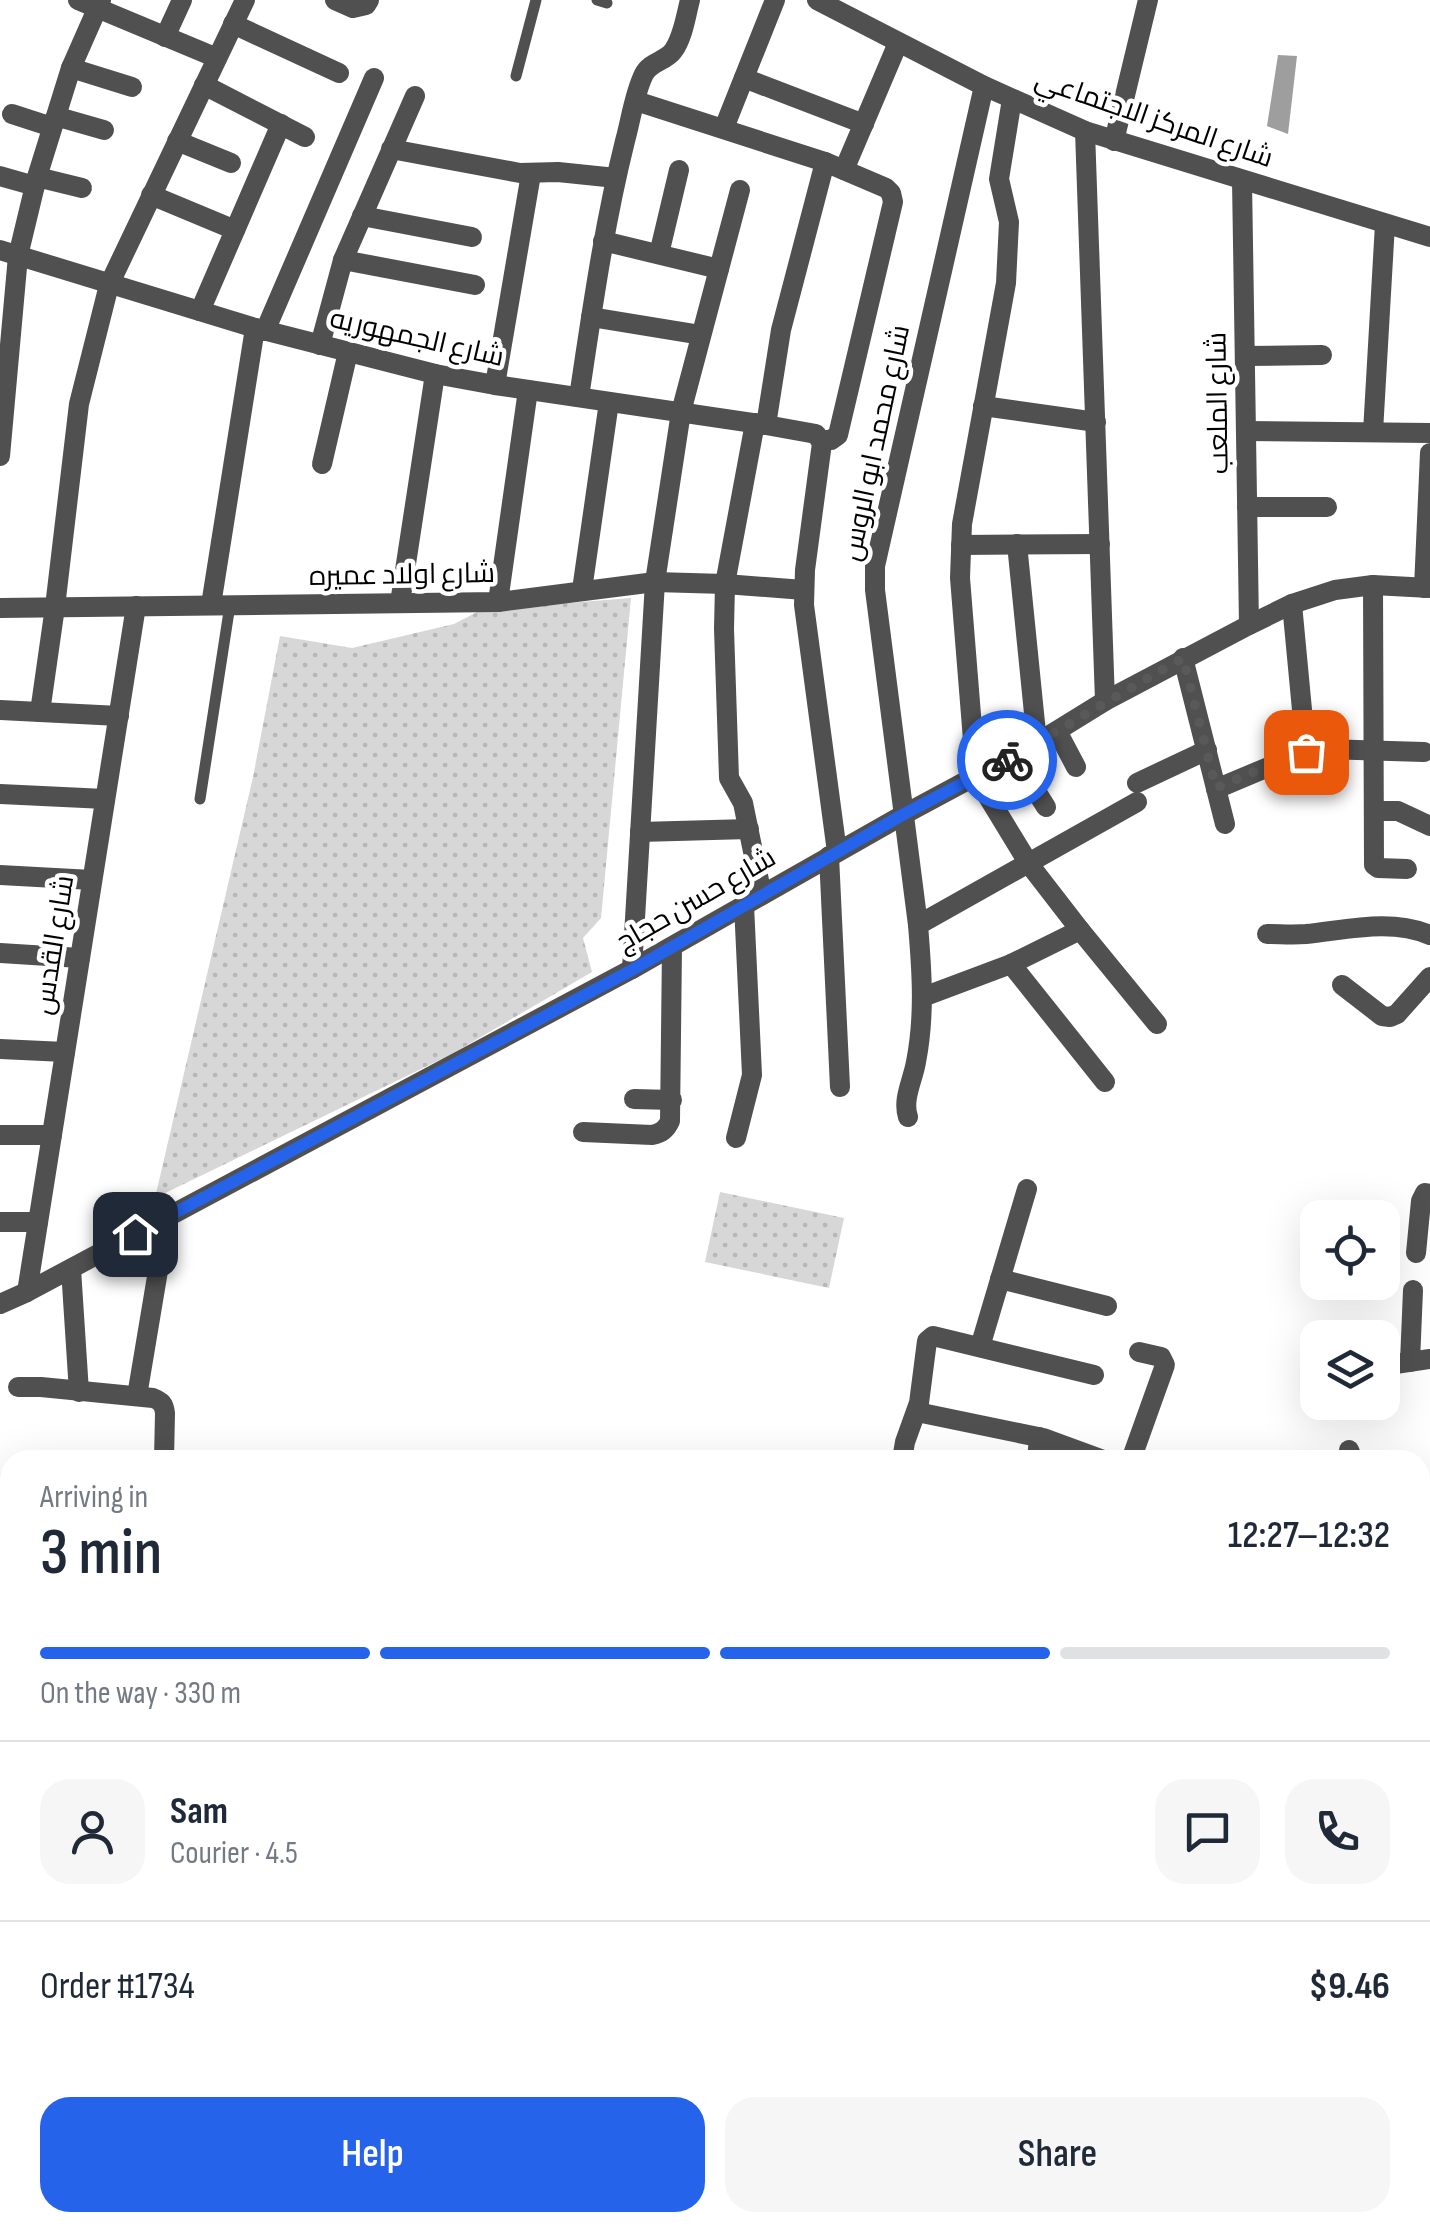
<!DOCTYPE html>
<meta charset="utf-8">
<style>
body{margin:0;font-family:"Sofia Sans Condensed",Cairo,sans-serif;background:#f6f6f7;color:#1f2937;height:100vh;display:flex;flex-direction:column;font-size:38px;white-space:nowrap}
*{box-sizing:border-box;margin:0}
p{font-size:32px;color:#747a83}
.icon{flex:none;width:55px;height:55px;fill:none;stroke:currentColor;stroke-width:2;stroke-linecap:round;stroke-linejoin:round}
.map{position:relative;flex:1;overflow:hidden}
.details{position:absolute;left:0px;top:1450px;width:1430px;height:782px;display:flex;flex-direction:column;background:#fff;border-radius:30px 30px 0 0;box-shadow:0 10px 40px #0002}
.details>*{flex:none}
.tools{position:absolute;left:1300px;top:1200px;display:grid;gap:20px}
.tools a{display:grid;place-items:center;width:100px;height:100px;border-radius:20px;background:#fff;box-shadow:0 10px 40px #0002;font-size:50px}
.pin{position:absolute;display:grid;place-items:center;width:85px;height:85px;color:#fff;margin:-42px;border-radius:20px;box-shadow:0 5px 15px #0006}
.courier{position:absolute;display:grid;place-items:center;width:100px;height:100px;margin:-50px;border:8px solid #2563eb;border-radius:50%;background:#fff;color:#222;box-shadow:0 2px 12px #0007}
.head em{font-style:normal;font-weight:600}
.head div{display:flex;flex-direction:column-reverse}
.head{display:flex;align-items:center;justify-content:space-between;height:170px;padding:0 40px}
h1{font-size:65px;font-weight:600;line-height:75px}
.bar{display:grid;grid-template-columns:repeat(4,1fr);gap:15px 10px;align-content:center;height:120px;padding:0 40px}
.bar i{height:12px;border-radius:8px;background:#e0e1e3}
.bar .on{background:#2563eb}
.bar p{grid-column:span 4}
.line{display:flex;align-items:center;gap:25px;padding:0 40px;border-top:2px solid #e0e1e3}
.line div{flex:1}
.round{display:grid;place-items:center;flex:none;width:105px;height:105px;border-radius:30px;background:#f6f6f7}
.button{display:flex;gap:20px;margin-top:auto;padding:20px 40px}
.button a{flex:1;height:115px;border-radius:30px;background:#2563eb;color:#fff;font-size:40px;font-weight:600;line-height:115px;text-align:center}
.button a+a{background:#f6f6f7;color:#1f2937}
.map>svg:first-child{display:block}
.grass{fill:url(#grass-dots)}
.water{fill:#9e9e9e}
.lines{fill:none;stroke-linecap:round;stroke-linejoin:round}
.service{stroke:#505050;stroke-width:11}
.minor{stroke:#505050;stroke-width:20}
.secondary{stroke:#1d1d1d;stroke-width:20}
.done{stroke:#595959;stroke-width:10;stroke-dasharray:0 18}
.route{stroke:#2563eb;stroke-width:12}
.labels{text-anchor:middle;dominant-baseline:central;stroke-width:9;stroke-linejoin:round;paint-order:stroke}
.street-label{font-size:28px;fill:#000;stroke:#fff}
</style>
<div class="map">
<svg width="1430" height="2231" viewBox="0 0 1430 2231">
<defs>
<pattern id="grass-dots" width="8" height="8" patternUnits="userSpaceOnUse" patternTransform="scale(2.5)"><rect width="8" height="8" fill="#d7d7d7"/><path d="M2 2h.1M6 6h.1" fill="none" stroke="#b7b7b7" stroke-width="1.8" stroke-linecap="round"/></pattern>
</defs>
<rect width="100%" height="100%" fill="#fff"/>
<g class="grass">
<path d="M 631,598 L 601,918 L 583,938 L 592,972 L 450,1055 L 155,1198 L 253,777 L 280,636 L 352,648 L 454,624 L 481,610 Z"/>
<path d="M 720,1192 L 844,1218 L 829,1288 L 705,1262 Z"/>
</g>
<path class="water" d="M 1278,55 L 1297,56 L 1288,134 L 1267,126 Z"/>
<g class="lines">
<g class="service">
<path d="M 597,0 L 607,3"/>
<path d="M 516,76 L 536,0"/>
<path d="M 200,799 L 230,605"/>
</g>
<g class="minor">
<path d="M 78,0 L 217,58"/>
<path d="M 335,0 L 353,8 L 366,5 L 369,0"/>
<path d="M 817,0 L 984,86 L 1085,131 L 1430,237"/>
<path d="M 233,24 L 339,73"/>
<path d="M 165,37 L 182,0"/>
<path d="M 71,68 L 132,87"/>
<path d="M 744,78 L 864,124"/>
<path d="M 204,85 L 305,137"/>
<path d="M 1012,99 L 999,179 L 1009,222 L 1006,283 L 962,524 L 960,578 L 976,777 L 1029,864 L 1080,930 L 1157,1024"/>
<path d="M 636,101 L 825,162 L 886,188 L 891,193 L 893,202 L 838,435 L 831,440 L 821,440"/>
<path d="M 12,114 L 52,127"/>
<path d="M 54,120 L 62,118 L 104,130"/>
<path d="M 724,128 L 775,0"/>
<path d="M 1085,131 L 1105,701"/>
<path d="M 177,141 L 231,163"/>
<path d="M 1114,141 L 1148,0"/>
<path d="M 391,149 L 520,173 L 558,172 L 616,178"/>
<path d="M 844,170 L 898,43"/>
<path d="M 0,176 L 35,186"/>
<path d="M 37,177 L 82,188"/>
<path d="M 1242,180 L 1249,625"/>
<path d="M 151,195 L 235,230"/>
<path d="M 362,216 L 472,237"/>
<path d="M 603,241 L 719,269"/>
<path d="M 0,250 L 255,328 L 435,374 L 495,385 L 766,425 L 816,434 L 822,443 L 805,570 L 804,605 L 837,852"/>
<path d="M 659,254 L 679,170"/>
<path d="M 343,260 L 475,285"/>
<path d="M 200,311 L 281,124"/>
<path d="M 591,317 L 701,335"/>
<path d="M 265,331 L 374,78"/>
<path d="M 320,345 L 343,260 L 415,96"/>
<path d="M 1245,356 L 1322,355"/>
<path d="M 495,385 L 531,174"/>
<path d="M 579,397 C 592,311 604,225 625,141 C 631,120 634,94 644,74 C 650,62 666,61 673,51 C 683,38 686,15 690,0"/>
<path d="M 983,406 L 1096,422"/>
<path d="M 755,423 L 725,584 L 724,629 L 729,778 L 743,803 L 762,895"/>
<path d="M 766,425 L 781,330 L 825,162"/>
<path d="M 1246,431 L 1430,433"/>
<path d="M 1373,432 L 1385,224"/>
<path d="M 0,456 L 18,256 L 37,177 L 71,68 L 101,0"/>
<path d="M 322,464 L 348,352"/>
<path d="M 1247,507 L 1327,507"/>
<path d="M 1017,544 L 1037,743"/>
<path d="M 961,545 L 1100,544"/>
<path d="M 1373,585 L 1374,865 L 1378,868 L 1407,869"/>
<path d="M 1424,588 L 1430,453"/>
<path d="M 582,590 L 609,402"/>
<path d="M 498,602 L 528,390"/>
<path d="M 400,603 L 435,374"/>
<path d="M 1292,604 L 1306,752"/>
<path d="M 211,605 L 255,328"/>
<path d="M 0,608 L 498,602 L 655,582 L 725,584 L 804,590"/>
<path d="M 1183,658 L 1225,824"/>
<path d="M 0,710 L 119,716"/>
<path d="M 40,712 L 55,607 L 79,404 L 109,285 L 245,0"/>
<path d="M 1057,731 L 1076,767"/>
<path d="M 1014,756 L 1046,807"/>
<path d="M 1137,783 L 1207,750"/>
<path d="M 1216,789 L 1297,755 L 1324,749 L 1424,752"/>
<path d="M 0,794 L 105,799"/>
<path d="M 1375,811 L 1398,811 L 1430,826"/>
<path d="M 640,832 L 749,829"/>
<path d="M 829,856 L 840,1087"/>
<path d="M 0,875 L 92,880"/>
<path d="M 918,925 L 1137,802"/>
<path d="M 1267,934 C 1280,934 1293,935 1306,934 C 1346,930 1391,918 1430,935"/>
<path d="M 0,953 L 80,958"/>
<path d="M 1011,964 L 1105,1082"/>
<path d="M 632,969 L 655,582 L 681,412 L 740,190"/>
<path d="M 1342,985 L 1382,1016 L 1390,1017 L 1397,1014 L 1430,977"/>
<path d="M 923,997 L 1011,964 L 1080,930"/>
<path d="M 0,1049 L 65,1052"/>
<path d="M 634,1099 L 672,1100"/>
<path d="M 908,1117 C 902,1099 913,1080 916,1062 C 925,1016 922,972 918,925 L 875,590 L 875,566 L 984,86"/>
<path d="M 583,1132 L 652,1135 C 661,1133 666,1130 670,1121 L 672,947"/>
<path d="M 0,1135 L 52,1135"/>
<path d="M 736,1138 L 752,1075 L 744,905"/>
<path d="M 0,1222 L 38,1222"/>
<path d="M 1416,1253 L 1421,1201 L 1425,1193 L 1430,1194"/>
<path d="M 71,1269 L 79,1392"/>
<path d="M 1000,1279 L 1107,1306"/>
<path d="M 27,1292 L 136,606"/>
<path d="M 0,1304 L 27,1292 L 632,969 L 903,815 L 1037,743 L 1105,701 L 1249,625 L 1292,604 L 1335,590 L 1373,585 L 1430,588"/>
<path d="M 980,1347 L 1027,1189"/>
<path d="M 1410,1362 L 1413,1290"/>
<path d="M 1382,1366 L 1430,1359"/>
<path d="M 18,1387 L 41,1387 L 153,1398 C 161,1401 164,1404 165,1413 L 164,1460"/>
<path d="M 137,1396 L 167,1217"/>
<path d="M 917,1412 L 1043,1438 L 1103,1460"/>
<path d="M 1349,1450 L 1353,1460"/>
<path d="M 902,1460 L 905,1442 L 919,1403 L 927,1341 L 933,1336 L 1094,1375"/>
<path d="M 1037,1460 L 1039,1437"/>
<path d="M 1131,1460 L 1165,1365 L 1161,1357 L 1139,1352"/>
<path d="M 1420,1495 L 1430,1495"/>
<path d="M 0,1829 L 10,1830"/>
<path d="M 0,1897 L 10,1899"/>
<path d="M 1420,1948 L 1430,1948"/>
<path d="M 0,1974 L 10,1976"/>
<path d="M 1420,2015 L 1430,2016"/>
<path d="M 1420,2185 L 1428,2129 L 1428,2096"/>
<path d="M 0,2209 L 10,2174"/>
<path d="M 74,2222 L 108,2231"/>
<path d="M 1225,2222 L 1266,2231"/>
<path d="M 163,2231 L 165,2222"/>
<path d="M 239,2231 L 240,2222"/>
<path d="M 358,2231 L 360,2222"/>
<path d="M 465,2231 L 467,2222"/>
<path d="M 778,2231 L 780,2222"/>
<path d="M 953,2231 L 955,2222"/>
<path d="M 1087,2231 L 1090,2222"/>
<path d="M 1406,2231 L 1410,2222"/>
</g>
<g class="secondary">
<path d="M 0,1591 L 10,1591"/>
<path d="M 1420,1595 L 1430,1594"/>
<path d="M 1420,1627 L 1430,1626"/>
<path d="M 0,1645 L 10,1646"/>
</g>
</g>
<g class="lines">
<path class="done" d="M 1007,760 L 1183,658 L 1216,788 L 1270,765 L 1306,752"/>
<path class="route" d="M 135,1234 L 632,970 L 904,814 L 1007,760"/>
</g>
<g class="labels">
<g class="street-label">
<text transform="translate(1154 119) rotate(19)">شارع المركز الاجتماعي</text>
<text transform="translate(417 338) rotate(13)">شارع الجمهوريه</text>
<text transform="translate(1218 403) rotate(-91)">شارع الملعب</text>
<text transform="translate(876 443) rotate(-78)">شارع محمد ابو الروس</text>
<text transform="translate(402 575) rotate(-1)">شارع اولاد عميره</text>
<text transform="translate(696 900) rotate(-30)">شارع حسن حجاج</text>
<text transform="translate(54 945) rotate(-81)">شارع القدس</text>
</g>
</g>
</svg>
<div class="tools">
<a><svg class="icon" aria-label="locate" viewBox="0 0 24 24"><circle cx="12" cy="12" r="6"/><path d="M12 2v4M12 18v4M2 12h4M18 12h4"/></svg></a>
<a><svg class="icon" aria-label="layers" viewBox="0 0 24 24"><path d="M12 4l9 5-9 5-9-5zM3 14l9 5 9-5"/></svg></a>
</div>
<div class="pin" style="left:1306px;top:752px;background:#ea580c"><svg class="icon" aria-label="bag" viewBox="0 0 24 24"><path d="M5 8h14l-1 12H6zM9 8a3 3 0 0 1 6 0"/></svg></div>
<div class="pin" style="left:135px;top:1234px;background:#1f2937"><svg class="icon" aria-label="home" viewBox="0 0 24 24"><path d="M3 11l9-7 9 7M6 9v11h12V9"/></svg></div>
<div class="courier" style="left:1007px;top:760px"><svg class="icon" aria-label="bike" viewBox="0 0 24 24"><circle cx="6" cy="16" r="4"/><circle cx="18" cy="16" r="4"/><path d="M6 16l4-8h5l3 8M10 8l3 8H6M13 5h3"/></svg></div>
<section class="details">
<div class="head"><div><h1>3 min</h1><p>Arriving in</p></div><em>12:27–12:32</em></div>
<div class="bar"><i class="on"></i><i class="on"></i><i class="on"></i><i></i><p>On the way · 330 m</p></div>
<div class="line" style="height:180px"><a class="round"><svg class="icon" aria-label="person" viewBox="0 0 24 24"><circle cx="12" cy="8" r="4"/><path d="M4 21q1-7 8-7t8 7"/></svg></a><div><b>Sam</b><p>Courier · 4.5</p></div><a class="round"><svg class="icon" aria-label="chat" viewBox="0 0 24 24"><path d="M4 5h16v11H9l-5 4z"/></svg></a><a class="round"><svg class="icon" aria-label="phone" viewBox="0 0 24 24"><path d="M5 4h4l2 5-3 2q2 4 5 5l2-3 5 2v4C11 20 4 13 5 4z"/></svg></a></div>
<div class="line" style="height:130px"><div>Order #1734</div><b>$9.46</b></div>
<div class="button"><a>Help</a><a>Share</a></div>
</section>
</div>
